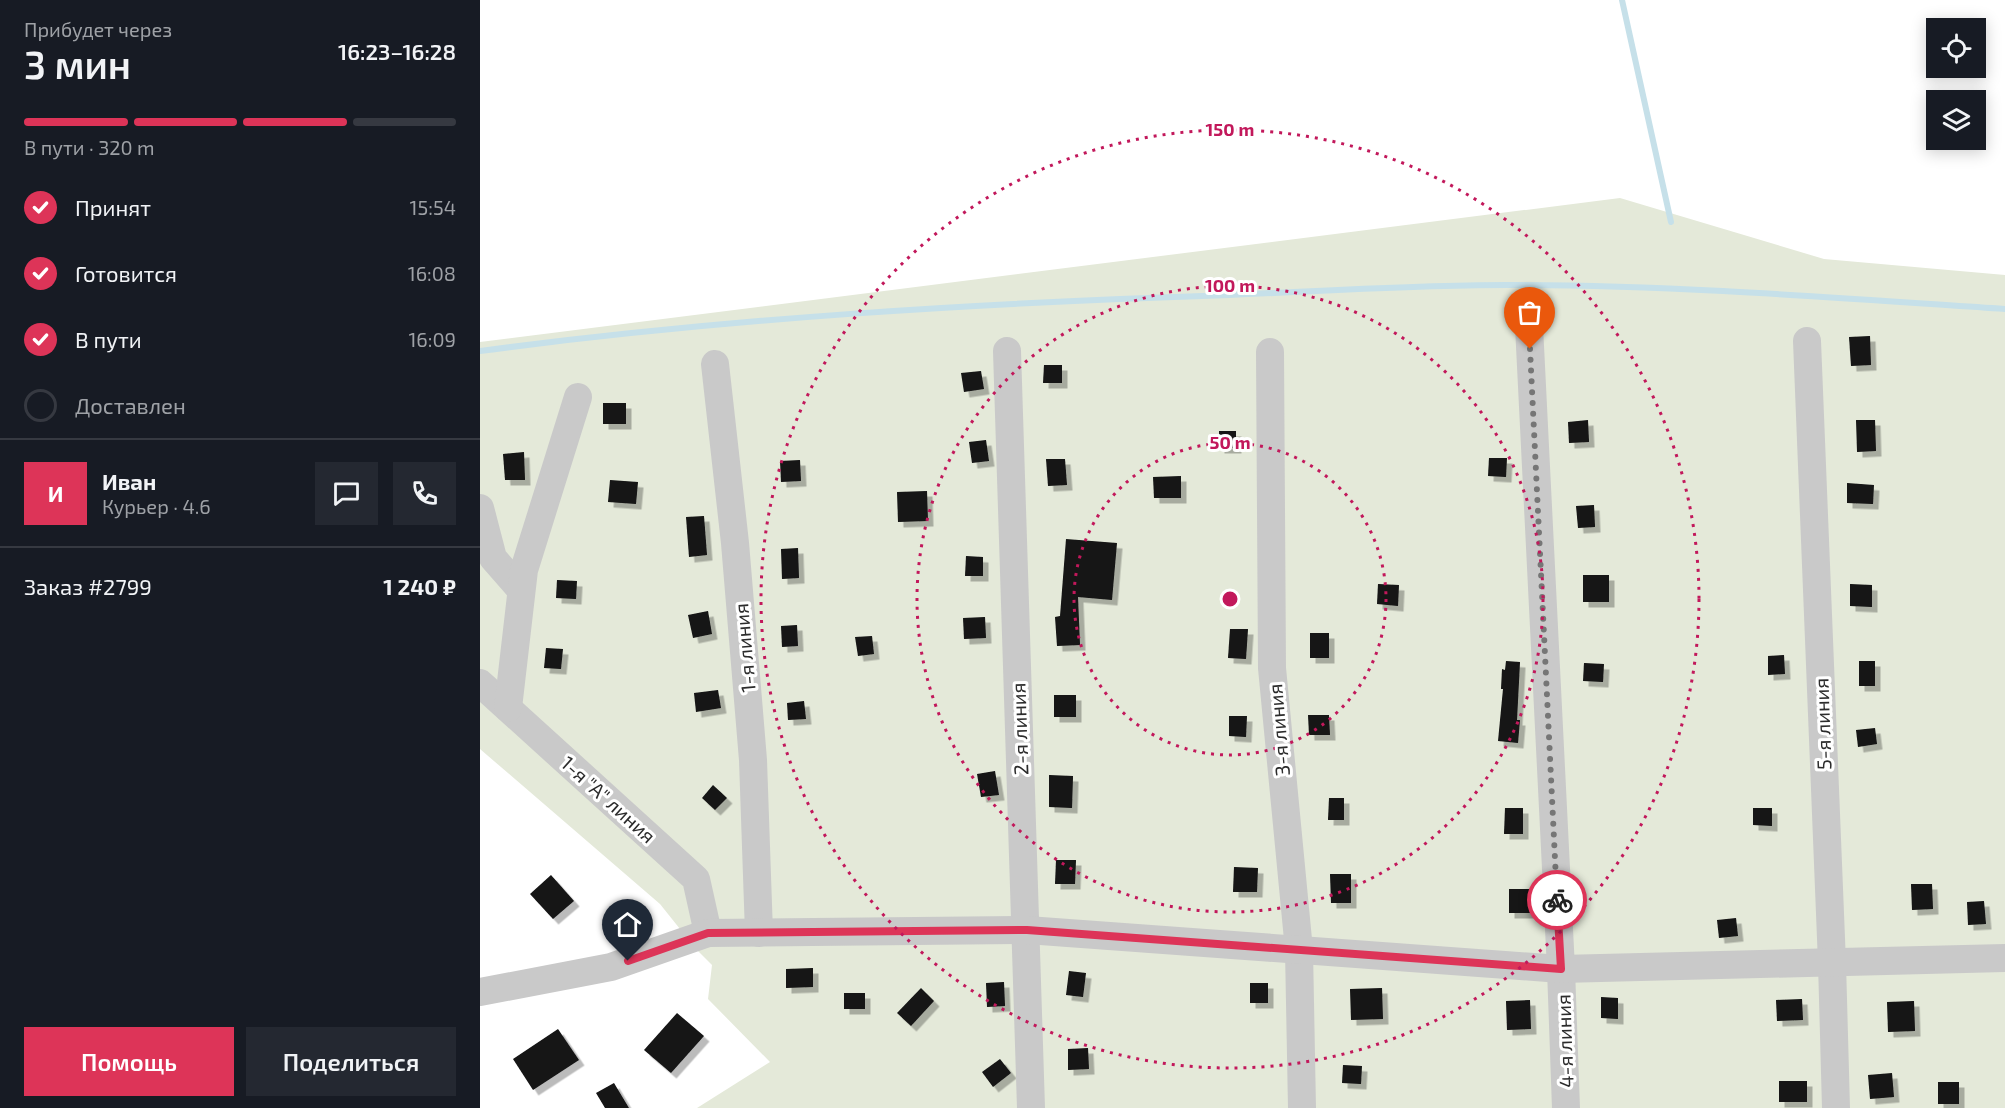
<!DOCTYPE html>
<html lang="ru">
<meta charset="utf-8">
<style>
body{margin:0;font-family:"Exo 2",sans-serif;background:#242831;color:#f1f3f6;height:100vh;display:flex;flex-direction:column;font-size:22px;white-space:nowrap}
*{box-sizing:border-box;margin:0}
p{font-size:20px;color:#9ea1a6}
.icon{flex:none;width:33px;height:33px;fill:none;stroke:currentColor;stroke-width:2;stroke-linecap:round;stroke-linejoin:round}
.map{position:relative;flex:1;overflow:hidden}
.sheet{display:flex;flex-direction:column;background:#171b24;width:480px}
.sheet>*{flex:none}
.tools{position:absolute;left:1446px;top:18px;display:grid;gap:12px}
.tools a{display:grid;place-items:center;width:60px;height:60px;border-radius:0px;background:#171b24;box-shadow:0 3px 15px #0003;font-size:30px}
.pin{position:absolute;display:grid;place-items:center;width:51px;height:51px;color:#fff;margin:-62px -26px;border-radius:50% 50% 50% 0;rotate:-45deg;box-shadow:0 0 6px #0007}
.pin .icon{rotate:45deg}
.courier{position:absolute;display:grid;place-items:center;width:60px;height:60px;margin:-30px;border:4px solid #dd3458;border-radius:50%;background:#fff;color:#222;box-shadow:0 2px 8px #0007}
.headline em{font-style:normal;font-weight:600}
.headline div{display:flex;flex-direction:column-reverse}
.headline{display:flex;align-items:center;justify-content:space-between;height:102px;padding:0 24px}
h1{font-size:39px;font-weight:600;line-height:45px}
.bar{display:grid;grid-template-columns:repeat(4,1fr);gap:9px 6px;align-content:center;height:72px;padding:0 24px}
.bar i{height:8px;border-radius:4px;background:#363941}
.bar .on{background:#dd3458}
.bar p{grid-column:span 4}
.line{display:flex;align-items:center;gap:15px;padding:0 24px;border-top:2px solid #363941}
.line div{flex:1}
.round{display:grid;place-items:center;flex:none;width:63px;height:63px;border-radius:0px;background:#242831}
ol{padding:0 24px;list-style:none}
li{display:flex;align-items:center;gap:18px;height:66px}
li p{margin-inline-start:auto}
li .icon{padding:6px;border-radius:50%;background:#dd3458;color:#fff;stroke-width:4}
li:last-child{color:#9ea1a6}
li i{width:33px;height:33px;border:3px solid #363941;border-radius:50%}
.cta{display:flex;gap:12px;margin-top:auto;padding:12px 24px}
.cta a{flex:1;height:69px;border-radius:0px;background:#dd3458;color:#fff;font-size:24px;font-weight:600;line-height:69px;text-align:center}
.cta a+a{background:#242831;color:#f1f3f6}
main{display:flex;flex:1;min-height:0}
.map>svg:first-child{display:block}
.green{fill:#e4e9d9}
.lines{fill:none;stroke-linecap:round;stroke-linejoin:round}
.stream{stroke:#c6e0e9;stroke-width:6}
.building{fill:#131313;filter:url(#shadow)}
.minor{stroke:#c9c9c9;stroke-width:28}
.done{stroke:#767676;stroke-width:6;stroke-dasharray:0 10.8}
.route{stroke:#dd3458;stroke-width:8}
.ring{fill:none;stroke:#c2185b;stroke-width:3;stroke-dasharray:3 6}
.labels{text-anchor:middle;dominant-baseline:central;stroke-width:6;stroke-linejoin:round;paint-order:stroke}
.street-label{font-size:20px;fill:#2c2c2c;stroke:#fff}
.centre{fill:#c2185b;stroke:#fff;stroke-width:3}
.ring-label{font-size:18px;text-anchor:middle;font-weight:bold;fill:#c2185b;stroke:#fff;stroke-width:6;stroke-linejoin:round;paint-order:stroke}
</style>
<main>
<section class="sheet">
<div class="headline"><div><h1>3 мин</h1><p>Прибудет через</p></div><em>16:23–16:28</em></div>
<div class="bar"><i class="on"></i><i class="on"></i><i class="on"></i><i></i><p>В пути · 320 m</p></div>
<ol>
<li><svg class="icon" aria-label="check" viewBox="0 0 24 24"><path d="M5 12l5 5 9-10"/></svg>Принят<p>15:54</p></li>
<li><svg class="icon" aria-label="check" viewBox="0 0 24 24"><path d="M5 12l5 5 9-10"/></svg>Готовится<p>16:08</p></li>
<li><svg class="icon" aria-label="check" viewBox="0 0 24 24"><path d="M5 12l5 5 9-10"/></svg>В пути<p>16:09</p></li>
<li><i></i>Доставлен</li>
</ol>
<div class="line" style="height:108px"><b class="round" style="background:#dd3458;color:#fff">И</b><div><b>Иван</b><p>Курьер · 4.6</p></div><a class="round"><svg class="icon" aria-label="chat" viewBox="0 0 24 24"><path d="M4 5h16v11H9l-5 4z"/></svg></a><a class="round"><svg class="icon" aria-label="phone" viewBox="0 0 24 24"><path d="M5 4h4l2 5-3 2q2 4 5 5l2-3 5 2v4C11 20 4 13 5 4z"/></svg></a></div>
<div class="line" style="height:78px"><div>Заказ #2799</div><b>1 240 ₽</b></div>
<div class="cta"><a>Помощь</a><a>Поделиться</a></div>
</section>
<div class="map">
<svg width="1525" height="1108" viewBox="0 0 1525 1108">
<defs>
<filter id="shadow"><feDropShadow dx="5.5" dy="5.5" stdDeviation="0" flood-color="#0004"/></filter>
</defs>
<rect width="100%" height="100%" fill="#fff"/>
<path class="green" d="M 1140,198 L 1344,259 L 1525,275 L 1525,1108 L 217,1108 L 290,1062 L 228,999 L 232,965 L 216,949 L 180,904 L 0,749 L 0,342 Z"/>
<g class="lines">
<g class="stream">
<path d="M 1142,0 L 1191,222"/>
<path d="M 0,351 C 249,318 499,303 750,295 C 842,291 934,285 1026,285 C 1193,285 1359,298 1525,309"/>
</g>
</g>
<g class="building">
<path d="M 1390,336 L 1391,365 L 1371,366 L 1369,337 Z"/>
<path d="M 564,365 L 582,365 L 582,383 L 563,383 Z"/>
<path d="M 501,371 L 504,389 L 484,392 L 481,373 Z"/>
<rect x="123" y="403" width="23" height="21"/>
<path d="M 1108,420 L 1109,442 L 1089,443 L 1088,422 Z"/>
<path d="M 1376,420 L 1395,420 L 1396,451 L 1377,452 Z"/>
<rect x="739" y="431" width="17" height="17"/>
<path d="M 506,440 L 509,461 L 492,463 L 489,442 Z"/>
<path d="M 44,452 L 45,480 L 25,480 L 23,454 Z"/>
<path d="M 1009,458 L 1027,458 L 1026,477 L 1008,476 Z"/>
<path d="M 566,459 L 585,459 L 587,485 L 568,486 Z"/>
<path d="M 320,460 L 321,481 L 301,482 L 300,461 Z"/>
<path d="M 701,476 L 701,498 L 674,498 L 673,477 Z"/>
<path d="M 130,480 L 158,482 L 156,504 L 128,502 Z"/>
<path d="M 1367,483 L 1394,485 L 1393,504 L 1367,503 Z"/>
<path d="M 447,491 L 448,521 L 418,522 L 417,492 Z"/>
<path d="M 1114,505 L 1115,527 L 1098,528 L 1096,506 Z"/>
<path d="M 224,516 L 227,555 L 209,557 L 206,517 Z"/>
<path d="M 586,539 L 637,543 L 632,600 L 598,597 L 600,645 L 577,646 L 575,617 L 580,616 Z"/>
<path d="M 318,548 L 319,578 L 302,579 L 301,549 Z"/>
<path d="M 486,556 L 503,557 L 503,576 L 485,576 Z"/>
<rect x="1103" y="575" width="26" height="27"/>
<path d="M 77,580 L 97,581 L 96,599 L 76,598 Z"/>
<path d="M 898,584 L 919,585 L 918,606 L 897,604 Z"/>
<path d="M 1370,584 L 1392,585 L 1392,607 L 1370,606 Z"/>
<path d="M 228,611 L 232,634 L 213,638 L 208,615 Z"/>
<path d="M 505,617 L 506,638 L 484,639 L 483,618 Z"/>
<path d="M 317,625 L 318,646 L 302,647 L 301,626 Z"/>
<path d="M 750,629 L 768,629 L 766,659 L 748,658 Z"/>
<rect x="830" y="633" width="19" height="25"/>
<path d="M 392,636 L 394,654 L 378,656 L 375,637 Z"/>
<path d="M 66,648 L 83,649 L 81,669 L 64,668 Z"/>
<path d="M 1304,655 L 1305,674 L 1288,675 L 1288,656 Z"/>
<path d="M 1026,661 L 1040,662 L 1037,720 L 1040,720 L 1038,743 L 1018,741 L 1023,689 L 1021,689 L 1022,669 L 1025,670 Z"/>
<rect x="1379" y="661" width="16" height="25"/>
<path d="M 1104,663 L 1124,664 L 1123,682 L 1103,681 Z"/>
<path d="M 238,690 L 241,708 L 216,712 L 214,693 Z"/>
<rect x="574" y="695" width="22" height="22"/>
<path d="M 324,701 L 326,719 L 308,720 L 307,703 Z"/>
<path d="M 828,715 L 849,715 L 850,735 L 829,735 Z"/>
<path d="M 749,716 L 767,716 L 766,737 L 749,736 Z"/>
<path d="M 1395,728 L 1397,744 L 1378,747 L 1376,730 Z"/>
<path d="M 515,771 L 519,795 L 501,797 L 497,774 Z"/>
<path d="M 569,775 L 593,776 L 592,808 L 569,807 Z"/>
<path d="M 233,785 L 247,798 L 235,810 L 222,798 Z"/>
<path d="M 849,798 L 864,798 L 864,820 L 848,820 Z"/>
<path d="M 1025,808 L 1043,808 L 1043,834 L 1024,834 Z"/>
<path d="M 1273,808 L 1292,808 L 1292,826 L 1273,825 Z"/>
<path d="M 576,860 L 596,860 L 595,884 L 575,884 Z"/>
<path d="M 754,867 L 778,868 L 777,892 L 753,892 Z"/>
<path d="M 850,874 L 871,874 L 871,903 L 851,903 Z"/>
<path d="M 71,875 L 94,901 L 73,919 L 50,894 Z"/>
<path d="M 1431,884 L 1452,884 L 1453,909 L 1432,910 Z"/>
<rect x="1029" y="889" width="22" height="24"/>
<path d="M 1504,901 L 1506,924 L 1488,925 L 1487,902 Z"/>
<path d="M 1256,918 L 1258,936 L 1239,938 L 1237,920 Z"/>
<path d="M 333,968 L 333,987 L 306,988 L 306,969 Z"/>
<path d="M 589,971 L 606,973 L 603,997 L 586,995 Z"/>
<path d="M 524,982 L 525,1006 L 507,1007 L 506,983 Z"/>
<rect x="770" y="983" width="18" height="20"/>
<path d="M 441,988 L 454,1001 L 431,1026 L 417,1013 Z"/>
<path d="M 902,988 L 903,1019 L 871,1020 L 870,989 Z"/>
<rect x="364" y="993" width="21" height="16"/>
<path d="M 1121,997 L 1138,998 L 1138,1019 L 1121,1018 Z"/>
<path d="M 1322,999 L 1323,1020 L 1297,1021 L 1296,1000 Z"/>
<path d="M 1050,1000 L 1051,1029 L 1027,1030 L 1026,1001 Z"/>
<path d="M 1434,1001 L 1435,1031 L 1408,1032 L 1407,1002 Z"/>
<path d="M 197,1013 L 224,1036 L 191,1073 L 164,1050 Z"/>
<path d="M 78,1029 L 99,1060 L 53,1090 L 33,1059 Z"/>
<path d="M 608,1048 L 609,1069 L 588,1070 L 588,1049 Z"/>
<path d="M 520,1059 L 531,1073 L 513,1087 L 502,1072 Z"/>
<path d="M 863,1065 L 882,1066 L 881,1084 L 862,1083 Z"/>
<path d="M 1412,1073 L 1414,1097 L 1390,1099 L 1388,1075 Z"/>
<rect x="1299" y="1081" width="28" height="21"/>
<rect x="1458" y="1082" width="21" height="22"/>
<path d="M 134,1083 L 149,1108 L 125,1108 L 116,1093 Z"/>
</g>
<g class="lines">
<g class="minor">
<path d="M 1049,326 L 1081,969 L 1086,1108"/>
<path d="M 1327,341 L 1352,963 L 1356,1108"/>
<path d="M 527,351 L 551,1108"/>
<path d="M 790,352 L 792,668 L 819,950 L 822,1108"/>
<path d="M 235,364 L 255,543 L 273,760 L 279,933"/>
<path d="M 0,508 L 13,558 L 41,590"/>
<path d="M 0,683 L 216,879 L 228,933"/>
<path d="M 28,708 L 44,570 L 98,397"/>
<path d="M 0,992 L 131,967 L 228,933 L 547,930 L 1081,969 L 1525,958"/>
</g>
</g>
<g class="lines">
<path class="done" d="M 1050,349 L 1077,900"/>
<path class="route" d="M 148,961 L 228,933 L 547,930 L 1081,969 L 1077,900"/>
</g>
<g class="ring">
<circle cx="750" cy="599" r="156"/>
<circle cx="750" cy="599" r="313"/>
<circle cx="750" cy="599" r="469"/>
</g>
<g class="labels">
<g class="street-label">
<text transform="translate(264 648) rotate(-95)">1-я линия</text>
<text transform="translate(1342 724) rotate(-92)">5-я линия</text>
<text transform="translate(539 729) rotate(-92)">2-я линия</text>
<text transform="translate(798 730) rotate(-95)">3-я линия</text>
<text transform="translate(129 799) rotate(42)">1-я "А" линия</text>
<text transform="translate(1084 1041) rotate(-92)">4-я линия</text>
</g>
</g>
<circle cx="750" cy="599" r="9" class="centre"/>
<g class="ring-label">
<text x="750" y="136">150 m</text>
<text x="750" y="292">100 m</text>
<text x="750" y="449">50 m</text>
</g>
</svg>
<div class="tools">
<a><svg class="icon" aria-label="locate" viewBox="0 0 24 24"><circle cx="12" cy="12" r="6"/><path d="M12 2v4M12 18v4M2 12h4M18 12h4"/></svg></a>
<a><svg class="icon" aria-label="layers" viewBox="0 0 24 24"><path d="M12 4l9 5-9 5-9-5zM3 14l9 5 9-5"/></svg></a>
</div>
<div class="pin" style="left:1050px;top:349px;background:#ea580c"><svg class="icon" aria-label="bag" viewBox="0 0 24 24"><path d="M5 8h14l-1 12H6zM9 8a3 3 0 0 1 6 0"/></svg></div>
<div class="pin" style="left:148px;top:961px;background:#1f2937"><svg class="icon" aria-label="home" viewBox="0 0 24 24"><path d="M3 11l9-7 9 7M6 9v11h12V9"/></svg></div>
<div class="courier" style="left:1077px;top:900px"><svg class="icon" aria-label="bike" viewBox="0 0 24 24"><circle cx="6" cy="16" r="4"/><circle cx="18" cy="16" r="4"/><path d="M6 16l4-8h5l3 8M10 8l3 8H6M13 5h3"/></svg></div>
</div>
</main>
